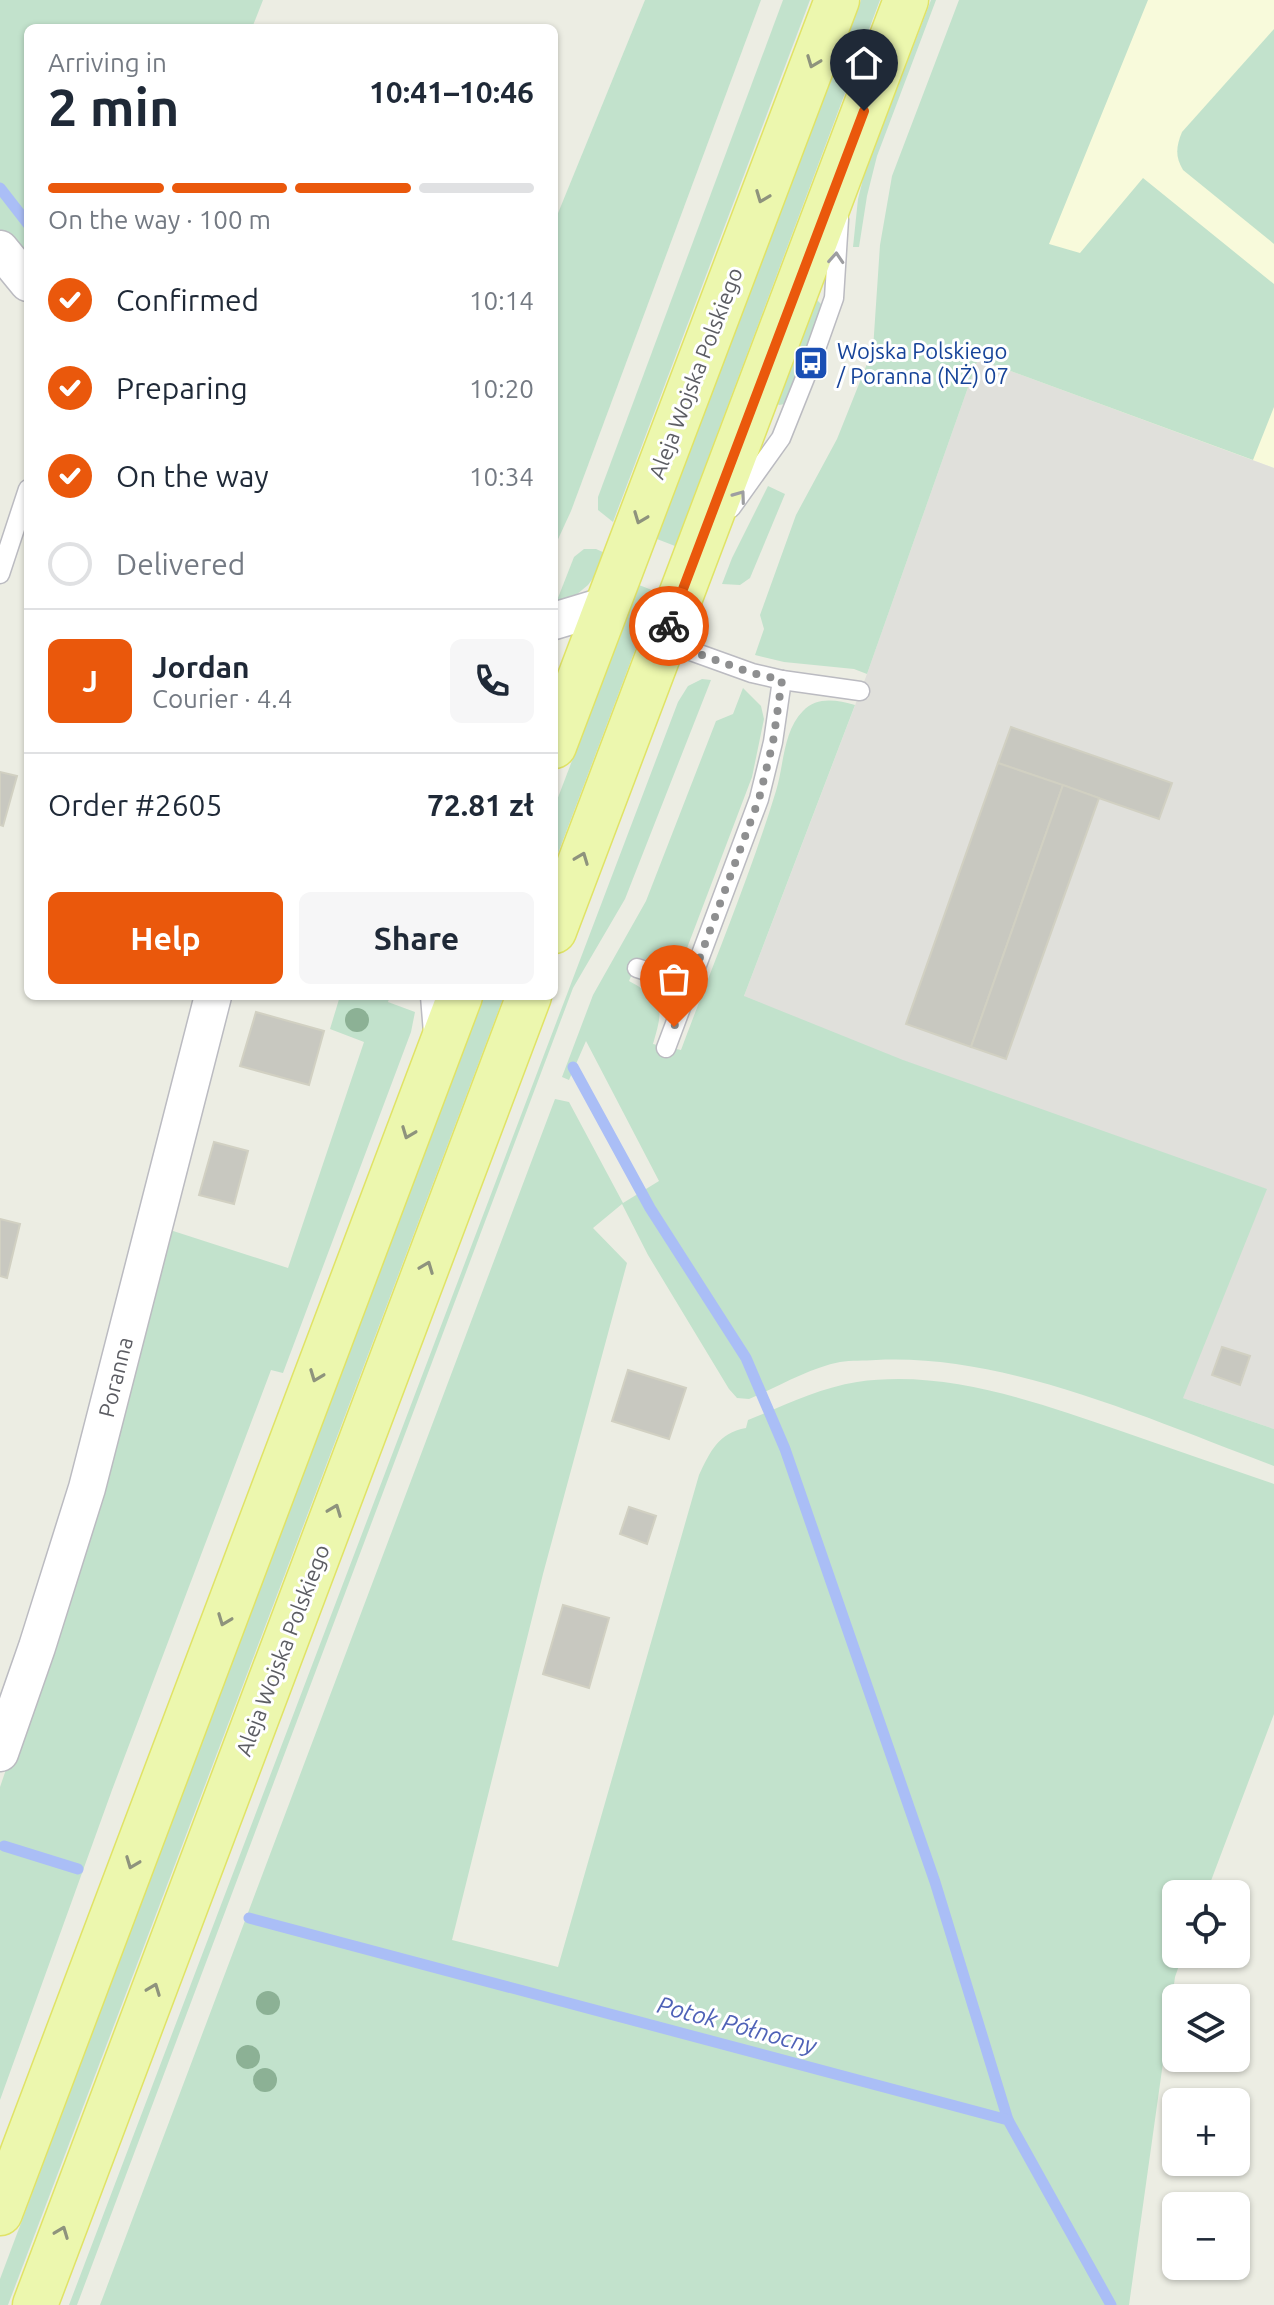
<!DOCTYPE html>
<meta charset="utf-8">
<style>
body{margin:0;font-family:Ubuntu,sans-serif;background:#f6f6f7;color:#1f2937;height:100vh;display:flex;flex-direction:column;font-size:30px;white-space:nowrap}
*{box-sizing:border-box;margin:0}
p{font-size:26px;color:#747a83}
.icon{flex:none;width:44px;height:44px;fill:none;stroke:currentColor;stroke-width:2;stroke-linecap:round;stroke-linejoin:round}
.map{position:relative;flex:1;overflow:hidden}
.side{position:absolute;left:24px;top:24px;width:534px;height:976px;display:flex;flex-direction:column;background:#fff;border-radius:12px;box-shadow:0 2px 6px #0004}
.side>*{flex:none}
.tools{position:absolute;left:1162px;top:1880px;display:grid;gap:16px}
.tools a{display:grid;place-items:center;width:88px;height:88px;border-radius:12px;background:#fff;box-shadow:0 2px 6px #0004;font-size:40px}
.pin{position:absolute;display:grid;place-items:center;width:68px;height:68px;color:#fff;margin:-82px -34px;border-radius:50% 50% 50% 0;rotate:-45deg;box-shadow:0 0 8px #0007}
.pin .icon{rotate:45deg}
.courier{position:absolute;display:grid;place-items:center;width:80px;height:80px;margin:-40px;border:6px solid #ea580c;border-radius:50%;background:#fff;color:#222;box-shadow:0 2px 10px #0007}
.summary em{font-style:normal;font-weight:700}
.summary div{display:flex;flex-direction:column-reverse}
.summary{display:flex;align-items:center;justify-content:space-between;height:136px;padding:0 24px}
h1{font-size:52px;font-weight:700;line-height:60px}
.bar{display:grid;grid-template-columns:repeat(4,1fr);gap:12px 8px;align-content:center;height:96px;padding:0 24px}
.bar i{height:10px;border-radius:6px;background:#e0e1e3}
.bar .active{background:#ea580c}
.bar p{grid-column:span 4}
.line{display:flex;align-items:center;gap:20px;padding:0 24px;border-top:2px solid #e0e1e3}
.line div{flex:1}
.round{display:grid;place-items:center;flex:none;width:84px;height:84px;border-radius:12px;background:#f6f6f7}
ol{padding:0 24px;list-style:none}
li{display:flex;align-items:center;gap:24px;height:88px}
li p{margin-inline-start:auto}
li .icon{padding:8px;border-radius:50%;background:#ea580c;color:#fff;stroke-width:4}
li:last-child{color:#747a83}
li i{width:44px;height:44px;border:4px solid #e0e1e3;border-radius:50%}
.button{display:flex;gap:16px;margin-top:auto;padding:16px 24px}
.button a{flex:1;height:92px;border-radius:12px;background:#ea580c;color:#fff;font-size:32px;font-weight:700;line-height:92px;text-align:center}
.button a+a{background:#f6f6f7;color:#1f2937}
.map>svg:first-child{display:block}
.commercial{fill:#f8fadb}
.industrial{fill:#e0e0db}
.green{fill:#c2e2cc}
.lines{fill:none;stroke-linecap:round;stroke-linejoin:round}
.stream{stroke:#aabef6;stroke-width:11}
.building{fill:#c8c8c0;stroke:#d1d0c2;stroke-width:2}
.lane-casing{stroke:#bbbbc1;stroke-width:21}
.street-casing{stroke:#bbbbc1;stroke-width:39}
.primary-casing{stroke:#e0e366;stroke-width:47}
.lane{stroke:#fff;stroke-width:18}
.street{stroke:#fff;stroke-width:36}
.primary{stroke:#ecf7ae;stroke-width:44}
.tree{fill:#8cb195}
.oneway{stroke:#8e937d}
.oneway2{stroke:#9d9ea1}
.done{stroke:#8e8f90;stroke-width:8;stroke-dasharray:0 14.4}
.route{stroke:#ea580c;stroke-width:10}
.labels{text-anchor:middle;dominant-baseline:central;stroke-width:6;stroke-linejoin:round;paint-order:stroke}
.transit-label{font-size:22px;fill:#164399;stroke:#fff;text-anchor:start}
.street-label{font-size:22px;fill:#5c5d63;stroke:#fff}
.water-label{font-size:24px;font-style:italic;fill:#4f62b7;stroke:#fff}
</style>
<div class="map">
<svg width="1274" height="2305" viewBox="0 0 1274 2305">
<rect width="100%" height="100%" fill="#ecede3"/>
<path class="commercial" d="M 1113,0 L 1274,0 L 1274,468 L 978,359 Z"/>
<path class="industrial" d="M 978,359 L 1274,468 L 1274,1429 L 1183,1398 L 744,996 L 867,674 Z"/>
<g class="green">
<path d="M 0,0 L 263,0 L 252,28 L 28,28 L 28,266 L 0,232 Z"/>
<path d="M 645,0 L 761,0 L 571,511 L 554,548 L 554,223 Z"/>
<path d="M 783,0 L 810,0 L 613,522 L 598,510 L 598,497 Z"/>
<path d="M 861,0 L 880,0 L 675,546 L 657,539 Z"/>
<path d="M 931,0 L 936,0 L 877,156 L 867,196 L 859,247 L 853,247 L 858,199 L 864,175 Z"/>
<path d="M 959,0 L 1148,0 L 1049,244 L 1080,253 L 1143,178 L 1274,284 L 1274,407 L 1253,460 L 978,359 L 867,674 L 854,669 L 784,662 L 755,655 L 764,629 L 760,615 L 796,515 L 837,439 L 873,349 L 880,245 L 892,176 Z"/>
<path d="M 1274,29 L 1274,244 L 1183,170 C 1175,156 1176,147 1182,132 Z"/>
<path d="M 817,300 L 822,305 L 785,404 L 779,405 L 776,403 L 808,316 L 814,309 L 812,303 Z"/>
<path d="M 768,486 L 785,494 L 750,578 L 740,585 L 722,584 L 732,558 Z"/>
<path d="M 584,549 L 596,549 L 605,553 L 599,570 L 588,585 L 576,595 L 556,603 L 574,557 Z"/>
<path d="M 639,585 L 657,592 L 554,864 L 554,808 Z"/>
<path d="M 702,679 L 711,680 L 625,899 L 573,988 L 77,2305 L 69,2305 L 678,702 L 688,686 Z"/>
<path d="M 743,688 L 761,706 L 764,719 L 752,777 L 684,956 C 672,968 654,961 639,958 L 629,981 C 664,1000 664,1007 653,1044 L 681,1050 C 713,964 749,879 776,791 C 784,765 783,731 803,711 C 817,696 837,700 855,705 L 744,996 L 903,1060 L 1267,1189 L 1183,1398 L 1274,1429 L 1274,1466 C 1153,1421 1006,1353 876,1360 C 864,1361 851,1360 840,1362 C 809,1368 778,1387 749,1399 L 737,1398 L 729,1389 L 648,1255 L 622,1204 L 593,1228 L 627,1263 L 543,1574 L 452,1940 L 558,1967 L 699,1475 C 710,1452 718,1433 746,1428 L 748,1420 C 783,1406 819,1388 857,1382 C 946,1369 1036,1402 1118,1430 C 1170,1448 1222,1466 1274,1484 L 1274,1714 L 1206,1894 L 1176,1894 L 1176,1954 L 1183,1954 L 1175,1977 L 1129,2305 L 100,2305 L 555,1099 L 569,1102 L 623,1203 L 659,1181 L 586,1041 L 569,1080 L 562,1077 L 593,995 L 646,901 L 716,721 L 733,714 Z"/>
<path d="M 340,996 L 390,996 L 388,1002 L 415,1012 L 411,1032 L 283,1373 L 271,1370 L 112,1790 L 0,2100 L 0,1787 L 49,1644 L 167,1229 L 288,1268 L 364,1042 L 330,1029 Z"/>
<path d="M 482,996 L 504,996 L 8,2305 L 0,2305 L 0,2279 Z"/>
</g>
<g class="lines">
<g class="stream">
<path d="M 0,188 L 28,224"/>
<path d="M 573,1067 L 650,1208 L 746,1358 L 785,1449 L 935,1882 L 1008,2120"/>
<path d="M 4,1846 L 78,1869"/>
<path d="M 249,1918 L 1008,2120 L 1111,2305"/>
</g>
</g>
<g class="building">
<path d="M 1011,727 L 1172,783 L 1159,819 L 998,763 Z"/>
<path d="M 998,763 L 1063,785 L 971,1047 L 906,1024 Z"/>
<path d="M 0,772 L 17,776 L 3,826 L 0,825 Z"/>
<path d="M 1063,785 L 1099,798 L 1006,1059 L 971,1047 Z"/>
<path d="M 256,1012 L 324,1031 L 309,1085 L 240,1066 Z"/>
<path d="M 214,1142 L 248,1151 L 234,1204 L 199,1195 Z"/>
<path d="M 0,1219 L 20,1224 L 7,1278 L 0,1276 Z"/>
<path d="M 1222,1347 L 1250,1356 L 1240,1385 L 1212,1375 Z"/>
<path d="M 628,1370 L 686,1388 L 669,1439 L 612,1421 Z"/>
<path d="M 629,1507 L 656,1516 L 647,1544 L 620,1534 Z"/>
<path d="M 563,1605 L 609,1618 L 589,1688 L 543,1674 Z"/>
</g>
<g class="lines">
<g class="lane-casing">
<g id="lane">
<path d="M 731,508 L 781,438 L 811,363 L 834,298 L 839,219"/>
<path d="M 0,574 L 28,489"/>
<path d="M 663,641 L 752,673 L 782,680 L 860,691"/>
<path d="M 637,968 L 689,985"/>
<path d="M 430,996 L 433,1033"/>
<path d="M 666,1048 L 759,799 L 773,742 L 782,680"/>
</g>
</g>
<g class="street-casing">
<g id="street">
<path d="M 0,249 L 28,283"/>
<path d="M 554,621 L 607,605"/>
<path d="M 0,1753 L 37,1647 L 87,1488 L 213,996"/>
</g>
</g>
<g class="primary-casing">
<g id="primary">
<path d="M 554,746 L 837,0"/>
<path d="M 554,931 L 906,0"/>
<path d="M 0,2213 L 460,996"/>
<path d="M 35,2305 L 529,996"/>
</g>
</g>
<use href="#lane" class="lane"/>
<use href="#street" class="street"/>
<use href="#primary" class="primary"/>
</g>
<g class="tree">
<circle cx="357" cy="1020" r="12"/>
<circle cx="268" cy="2003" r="12"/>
<circle cx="248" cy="2057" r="12"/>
<circle cx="265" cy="2080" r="12"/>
</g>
<defs><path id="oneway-chevron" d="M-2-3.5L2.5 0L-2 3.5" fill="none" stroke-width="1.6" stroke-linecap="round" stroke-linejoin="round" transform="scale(2)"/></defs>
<g class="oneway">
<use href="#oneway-chevron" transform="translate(813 62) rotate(111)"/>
<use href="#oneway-chevron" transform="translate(762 197) rotate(111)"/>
<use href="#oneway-chevron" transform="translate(640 518) rotate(111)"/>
<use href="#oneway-chevron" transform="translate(582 858) rotate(-69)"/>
<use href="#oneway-chevron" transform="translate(408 1133) rotate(111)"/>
<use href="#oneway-chevron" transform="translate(427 1267) rotate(-69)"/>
<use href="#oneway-chevron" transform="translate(316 1376) rotate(111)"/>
<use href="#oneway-chevron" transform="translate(335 1510) rotate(-69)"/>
<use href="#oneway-chevron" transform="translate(224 1620) rotate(111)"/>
<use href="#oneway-chevron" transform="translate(132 1863) rotate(111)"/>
<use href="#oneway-chevron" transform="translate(154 1989) rotate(-69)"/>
<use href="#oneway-chevron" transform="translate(62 2232) rotate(-69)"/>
</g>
<g class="oneway2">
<use href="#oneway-chevron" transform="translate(836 258) rotate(-86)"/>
<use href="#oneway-chevron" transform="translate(740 496) rotate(-54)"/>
</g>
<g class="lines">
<path class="done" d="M 669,626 L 663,641 L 752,673 L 782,680 L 773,742 L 759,799 L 674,1027"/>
<path class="route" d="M 669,626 L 864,111"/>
</g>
<defs>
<g id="bus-square" transform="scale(1.8)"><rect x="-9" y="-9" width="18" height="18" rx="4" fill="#1a4fb4" stroke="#fff"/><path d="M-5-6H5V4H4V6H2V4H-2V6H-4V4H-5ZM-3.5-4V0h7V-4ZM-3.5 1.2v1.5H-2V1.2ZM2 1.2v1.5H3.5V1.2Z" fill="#fff"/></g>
</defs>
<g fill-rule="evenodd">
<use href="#bus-square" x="811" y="363"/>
</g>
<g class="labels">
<g class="transit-label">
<text x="837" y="350">Wojska Polskiego<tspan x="837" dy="25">/ Poranna (NŻ) 07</tspan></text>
</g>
<g class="street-label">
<text transform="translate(695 373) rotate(-69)">Aleja Wojska Polskiego</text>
<text transform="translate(115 1377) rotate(-76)">Poranna</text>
<text transform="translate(282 1650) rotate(-69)">Aleja Wojska Polskiego</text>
</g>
<g class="water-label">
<text transform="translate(737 2025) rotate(15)">Potok Północny</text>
</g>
</g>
</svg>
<div class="tools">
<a><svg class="icon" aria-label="locate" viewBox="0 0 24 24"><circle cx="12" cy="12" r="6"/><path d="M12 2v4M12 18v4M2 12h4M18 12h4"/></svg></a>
<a><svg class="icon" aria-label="layers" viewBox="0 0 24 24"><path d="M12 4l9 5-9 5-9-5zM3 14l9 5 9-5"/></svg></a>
<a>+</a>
<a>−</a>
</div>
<div class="pin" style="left:674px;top:1027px;background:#ea580c"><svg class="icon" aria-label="bag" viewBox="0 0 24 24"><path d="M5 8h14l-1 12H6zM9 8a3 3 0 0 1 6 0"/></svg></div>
<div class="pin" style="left:864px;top:111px;background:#1f2937"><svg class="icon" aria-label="home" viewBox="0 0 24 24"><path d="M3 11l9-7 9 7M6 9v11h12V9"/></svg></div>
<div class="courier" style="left:669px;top:626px"><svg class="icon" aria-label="bike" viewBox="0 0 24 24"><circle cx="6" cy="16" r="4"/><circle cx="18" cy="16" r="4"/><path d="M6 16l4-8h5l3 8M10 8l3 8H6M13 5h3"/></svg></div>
<section class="side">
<div class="summary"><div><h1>2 min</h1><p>Arriving in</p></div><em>10:41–10:46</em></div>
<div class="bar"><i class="active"></i><i class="active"></i><i class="active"></i><i></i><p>On the way · 100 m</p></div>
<ol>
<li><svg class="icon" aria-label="check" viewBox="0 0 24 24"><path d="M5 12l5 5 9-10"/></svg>Confirmed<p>10:14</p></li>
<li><svg class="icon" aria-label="check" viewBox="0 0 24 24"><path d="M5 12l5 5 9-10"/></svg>Preparing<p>10:20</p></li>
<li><svg class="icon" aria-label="check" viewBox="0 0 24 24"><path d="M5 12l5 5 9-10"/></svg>On the way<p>10:34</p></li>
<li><i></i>Delivered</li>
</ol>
<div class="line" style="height:144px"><b class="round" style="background:#ea580c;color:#fff">J</b><div><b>Jordan</b><p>Courier · 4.4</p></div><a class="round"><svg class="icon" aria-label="phone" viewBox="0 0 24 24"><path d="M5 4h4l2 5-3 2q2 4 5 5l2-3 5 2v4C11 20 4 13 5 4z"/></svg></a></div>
<div class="line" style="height:104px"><div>Order #2605</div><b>72.81 zł</b></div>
<div class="button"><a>Help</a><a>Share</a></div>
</section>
</div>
